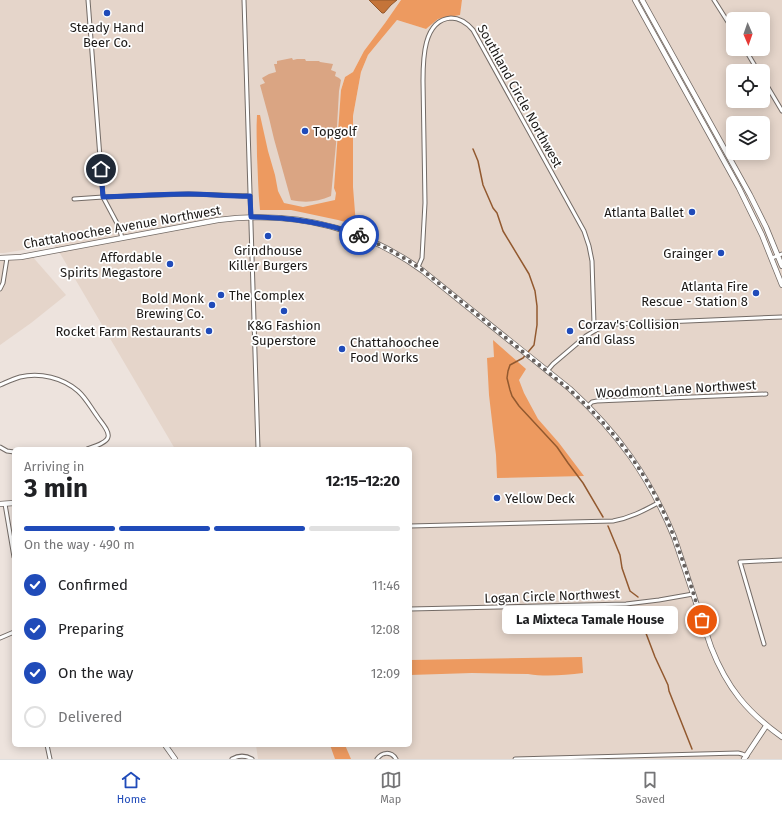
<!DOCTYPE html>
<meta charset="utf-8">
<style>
body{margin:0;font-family:"Fira Sans",sans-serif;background:#f6f6f6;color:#202124;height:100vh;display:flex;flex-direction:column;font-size:15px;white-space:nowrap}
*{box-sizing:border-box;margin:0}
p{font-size:13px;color:#757577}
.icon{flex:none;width:22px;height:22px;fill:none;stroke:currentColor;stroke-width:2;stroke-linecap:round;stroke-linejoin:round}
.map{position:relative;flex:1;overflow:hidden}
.side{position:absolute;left:12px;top:447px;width:400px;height:300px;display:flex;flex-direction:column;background:#fff;border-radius:6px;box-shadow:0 2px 10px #0003}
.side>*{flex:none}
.needle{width:26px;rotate:178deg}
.buttons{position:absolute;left:726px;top:12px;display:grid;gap:8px}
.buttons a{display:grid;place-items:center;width:44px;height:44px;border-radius:6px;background:#fff;box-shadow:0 2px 10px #0003;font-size:20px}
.pin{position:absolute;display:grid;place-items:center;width:34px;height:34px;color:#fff;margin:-17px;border:2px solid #fff;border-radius:50%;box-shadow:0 1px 4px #0007}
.courier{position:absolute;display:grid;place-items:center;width:40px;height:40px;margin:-20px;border:3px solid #204bb9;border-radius:50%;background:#fff;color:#222;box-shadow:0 1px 5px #0007}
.bubble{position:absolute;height:28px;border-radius:6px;background:#fff;box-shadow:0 2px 10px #0003;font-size:13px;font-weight:700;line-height:28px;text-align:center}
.overview em{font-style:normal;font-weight:700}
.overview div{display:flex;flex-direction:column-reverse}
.overview{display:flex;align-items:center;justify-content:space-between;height:68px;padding:0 12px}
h1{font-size:26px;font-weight:700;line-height:30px}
.bar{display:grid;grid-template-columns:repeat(4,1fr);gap:6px 4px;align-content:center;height:48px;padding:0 12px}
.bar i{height:5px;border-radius:3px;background:#e0e0e0}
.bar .selected{background:#204bb9}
.bar p{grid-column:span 4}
ol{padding:0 12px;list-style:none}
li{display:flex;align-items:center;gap:12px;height:44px}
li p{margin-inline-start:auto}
li .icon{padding:4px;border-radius:50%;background:#204bb9;color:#fff;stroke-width:4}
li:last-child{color:#757577}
li i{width:22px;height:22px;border:2px solid #e0e0e0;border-radius:50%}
.tabs{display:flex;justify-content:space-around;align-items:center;height:56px;border-top:1px solid #e0e0e0;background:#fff;font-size:11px;color:#757577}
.tabs a{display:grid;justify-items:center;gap:2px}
.tabs .selected{color:#204bb9}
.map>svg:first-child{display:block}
.built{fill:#e5d5ca;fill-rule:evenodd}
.green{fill:#daa583}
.forest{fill:#ed9a60}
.water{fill:#c47439;stroke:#92592f}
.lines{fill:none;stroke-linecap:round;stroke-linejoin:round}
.stream{stroke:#92592f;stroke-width:1.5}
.street-casing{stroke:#736b66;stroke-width:5}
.secondary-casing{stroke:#736b66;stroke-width:6}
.street{stroke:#fff;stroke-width:3}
.secondary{stroke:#fff;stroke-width:4.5}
.done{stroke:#66605d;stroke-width:4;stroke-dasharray:0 7.2}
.route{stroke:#204bb9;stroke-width:5}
.poi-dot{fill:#204bb9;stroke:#fff;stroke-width:1.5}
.labels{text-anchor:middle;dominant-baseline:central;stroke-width:3.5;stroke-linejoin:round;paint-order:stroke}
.poi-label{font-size:13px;fill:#1d1a18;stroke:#fff;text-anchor:end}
.street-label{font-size:13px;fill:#1d1a18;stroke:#fff}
</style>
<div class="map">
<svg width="782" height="759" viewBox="0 0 782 759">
<rect width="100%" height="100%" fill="#ede3dd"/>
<g class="built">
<path d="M 0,0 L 401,0 L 385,23 L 364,51 L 353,72 L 345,77 L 341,90 L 353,187 L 353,116 L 361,72 L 368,55 L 382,38 L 397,20 L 426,29 L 438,19 L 459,15 L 462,0 L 782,0 L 782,759 L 258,759 L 256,745 L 410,745 L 410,449 L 175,449 L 61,255 L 54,245 L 4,253 L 0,253 ZM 733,19 L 763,19 L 763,49 L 733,49 ZM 733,71 L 763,71 L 763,101 L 733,101 ZM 733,123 L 763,123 L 763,153 L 733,153 Z"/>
<path d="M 31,255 L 66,295 L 31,323 L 0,345 L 0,258 Z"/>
</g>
<path class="green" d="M 292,58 L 293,60 L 297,59 L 305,59 L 306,61 L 319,61 L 320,62 L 333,64 L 331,70 L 336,72 L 335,76 L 339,78 L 341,80 L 339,91 L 336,144 L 331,196 C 317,202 306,203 291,200 L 274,139 L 269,118 L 260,85 L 265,83 L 262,78 L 269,74 L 276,72 L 274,64 L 277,64 L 277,61 Z"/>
<g class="forest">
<path d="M 401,0 L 462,0 L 460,15 L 438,19 L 426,29 L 397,20 L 382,38 L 368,55 L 361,72 L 353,116 L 353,187 L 356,225 L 338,220 L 291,210 L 260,210 C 258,192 258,174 257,156 C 257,143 256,129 257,115 L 260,115 L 268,151 L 275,175 L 278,191 L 284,203 L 303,207 L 335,200 L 336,193 L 334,188 L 341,90 L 345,77 L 353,72 L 364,51 L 385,23 Z"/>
<path d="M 493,340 L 526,369 L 519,380 L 524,393 L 538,419 L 559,443 L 584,476 L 497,478 L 496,455 L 489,395 L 487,358 L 494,357 Z"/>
<path d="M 582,657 L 583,673 C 565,675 546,677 528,674 L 472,673 L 410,675 L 410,660 Z"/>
<path d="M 330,745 L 345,745 L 351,759 L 335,759 Z"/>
</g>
<path class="water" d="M 369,0 L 397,0 L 391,5 L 384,13 L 382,13 Z"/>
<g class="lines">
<g class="stream">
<path d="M 473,149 L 478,161 L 483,185 L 493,208 L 497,213 L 503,231 L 529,274 L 535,291 L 537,306 L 537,325 L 534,345 L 523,358 L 510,365 L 508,371 L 507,378 L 510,390 L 512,396 L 519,406 L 557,447 L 568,463 L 583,483 L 603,517"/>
<path d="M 608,526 L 620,555 L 622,568 L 630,591 L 638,597"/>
<path d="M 645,609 L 644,628 L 655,657 L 668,685 L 669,691 L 692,749"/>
</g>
<g class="street-casing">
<g id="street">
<path d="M 88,0 L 103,197 L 119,227 L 122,238"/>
<path d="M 244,0 L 258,449"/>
<path d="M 714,0 L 733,30"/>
<path d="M 745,49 L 758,71"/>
<path d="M 763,79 L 782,111"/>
<path d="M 74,199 L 103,197 L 188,194 L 250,196"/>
<path d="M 772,258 L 782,254"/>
<path d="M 418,267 L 422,258 L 425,203 L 423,81 C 423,60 423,20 451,18 C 460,18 467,23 473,30 L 584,231 L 589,246 L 592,261 L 594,324 L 596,330"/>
<path d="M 0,289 L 3,283 L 7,258"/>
<path d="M 547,371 L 553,364 L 586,336 L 596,330 L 606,326 L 617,324 L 782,317"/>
<path d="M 0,385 C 7,382 13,379 20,377 C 40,372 63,378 78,391 C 86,398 91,408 97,416 C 100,421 110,431 108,437 C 107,443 93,447 87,449"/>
<path d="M 588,406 L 592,402 L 597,401 L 766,394"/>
<path d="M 0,447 L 7,451 L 14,452"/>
<path d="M 5,504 L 14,557"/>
<path d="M 410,526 L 613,521 C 630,518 643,511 658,503"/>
<path d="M 410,609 L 626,604 L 659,600 L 693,594"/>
<path d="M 0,638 L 14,632"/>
<path d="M 764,644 L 740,562 L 782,560"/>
<path d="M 47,745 L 50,759"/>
<path d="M 232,759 C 239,755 245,755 252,759"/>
<path d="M 377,759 C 382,752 391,751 396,759"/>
<path d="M 515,759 L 738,753 L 742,754 L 747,756"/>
</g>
</g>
<g class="secondary-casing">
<g id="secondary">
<path d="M 635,0 L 739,188 L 762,235 L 782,285"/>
<path d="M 642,0 L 750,195 L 766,227 L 782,266"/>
<path d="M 0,258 L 21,257 L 218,220 C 294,210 361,226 423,271 L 570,389 C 618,433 649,476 674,537 L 711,647 C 727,688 747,712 782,737"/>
<path d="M 0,504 L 14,503"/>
<path d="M 165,745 L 175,759"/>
<path d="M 744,759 L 766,726"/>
</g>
</g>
<use href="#street" class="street"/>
<use href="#secondary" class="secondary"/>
</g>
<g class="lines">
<path class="done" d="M 359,235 C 382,245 404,257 425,272 L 570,390 C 611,427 645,469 667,520 C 681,552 691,587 702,620"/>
<path class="route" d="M 101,169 L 103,197 C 131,196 160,194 189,194 C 209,194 230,197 250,196 L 251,217 C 289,217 323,222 359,235"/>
</g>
<g class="poi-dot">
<circle cx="107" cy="13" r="4"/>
<circle cx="305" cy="131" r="4"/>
<circle cx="692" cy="212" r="4"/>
<circle cx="268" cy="236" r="4"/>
<circle cx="721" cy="253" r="4"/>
<circle cx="170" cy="264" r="4"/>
<circle cx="756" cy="293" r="4"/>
<circle cx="221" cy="295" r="4"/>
<circle cx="212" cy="305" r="4"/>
<circle cx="284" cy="311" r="4"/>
<circle cx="209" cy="331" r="4"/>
<circle cx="570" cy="331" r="4"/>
<circle cx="342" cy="349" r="4"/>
<circle cx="497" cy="498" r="4"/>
</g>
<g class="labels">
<g class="poi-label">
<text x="107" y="27" text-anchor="middle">Steady Hand<tspan x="107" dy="15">Beer Co.</tspan></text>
<text x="313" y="131" text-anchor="start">Topgolf</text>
<text x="684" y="212">Atlanta Ballet</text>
<text x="268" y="250" text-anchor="middle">Grindhouse<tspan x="268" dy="15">Killer Burgers</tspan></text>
<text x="713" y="253">Grainger</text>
<text x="162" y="257">Affordable<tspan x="162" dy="15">Spirits Megastore</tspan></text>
<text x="748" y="286">Atlanta Fire<tspan x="748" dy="15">Rescue - Station 8</tspan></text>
<text x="229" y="295" text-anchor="start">The Complex</text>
<text x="204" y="298">Bold Monk<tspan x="204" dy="15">Brewing Co.</tspan></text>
<text x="578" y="324" text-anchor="start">Corzav's Collision<tspan x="578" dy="15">and Glass</tspan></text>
<text x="284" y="325" text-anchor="middle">K&amp;G Fashion<tspan x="284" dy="15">Superstore</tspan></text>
<text x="201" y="331">Rocket Farm Restaurants</text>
<text x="350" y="342" text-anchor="start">Chattahoochee<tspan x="350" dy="15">Food Works</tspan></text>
<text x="505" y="498" text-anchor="start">Yellow Deck</text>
</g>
<g class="street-label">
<text transform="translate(520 96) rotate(61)">Southland Circle Northwest</text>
<text transform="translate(122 227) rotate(-10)">Chattahoochee Avenue Northwest</text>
<text transform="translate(676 389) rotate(-3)">Woodmont Lane Northwest</text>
<text transform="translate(552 596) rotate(-2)">Logan Circle Northwest</text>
</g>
</g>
</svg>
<div class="buttons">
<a><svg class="needle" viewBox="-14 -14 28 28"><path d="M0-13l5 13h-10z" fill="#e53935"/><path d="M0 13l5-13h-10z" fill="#757577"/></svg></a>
<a><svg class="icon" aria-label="locate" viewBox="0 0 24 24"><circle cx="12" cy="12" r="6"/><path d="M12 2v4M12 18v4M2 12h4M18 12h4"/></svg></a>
<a><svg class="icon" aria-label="layers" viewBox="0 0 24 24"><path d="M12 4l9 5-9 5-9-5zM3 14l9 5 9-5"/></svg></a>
</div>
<div class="pin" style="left:702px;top:620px;background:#ea580c"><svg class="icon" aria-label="bag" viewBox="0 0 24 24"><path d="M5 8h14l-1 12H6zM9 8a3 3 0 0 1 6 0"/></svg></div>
<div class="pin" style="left:101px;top:169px;background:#1f2937"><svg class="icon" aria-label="home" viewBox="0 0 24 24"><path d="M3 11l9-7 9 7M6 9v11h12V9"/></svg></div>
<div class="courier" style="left:359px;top:235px"><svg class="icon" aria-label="bike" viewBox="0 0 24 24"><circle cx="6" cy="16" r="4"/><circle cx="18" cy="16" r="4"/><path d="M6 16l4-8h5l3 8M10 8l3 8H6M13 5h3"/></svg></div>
<div class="bubble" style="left:502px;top:606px;width:176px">La Mixteca Tamale House</div>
<section class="side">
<div class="overview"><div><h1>3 min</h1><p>Arriving in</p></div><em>12:15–12:20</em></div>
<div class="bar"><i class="selected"></i><i class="selected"></i><i class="selected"></i><i></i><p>On the way · 490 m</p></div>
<ol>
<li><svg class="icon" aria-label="check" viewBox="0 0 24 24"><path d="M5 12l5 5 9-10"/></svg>Confirmed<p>11:46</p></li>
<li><svg class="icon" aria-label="check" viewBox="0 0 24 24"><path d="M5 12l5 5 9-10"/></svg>Preparing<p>12:08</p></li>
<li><svg class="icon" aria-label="check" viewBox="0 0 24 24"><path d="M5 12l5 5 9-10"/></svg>On the way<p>12:09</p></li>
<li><i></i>Delivered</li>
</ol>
</section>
</div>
<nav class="tabs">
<a class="selected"><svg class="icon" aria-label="home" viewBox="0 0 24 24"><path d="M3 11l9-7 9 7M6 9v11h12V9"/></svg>Home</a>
<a><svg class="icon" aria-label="map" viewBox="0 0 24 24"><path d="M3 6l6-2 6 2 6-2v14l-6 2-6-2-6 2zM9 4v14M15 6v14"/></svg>Map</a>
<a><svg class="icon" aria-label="saved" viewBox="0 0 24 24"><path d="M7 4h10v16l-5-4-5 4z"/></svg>Saved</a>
</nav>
